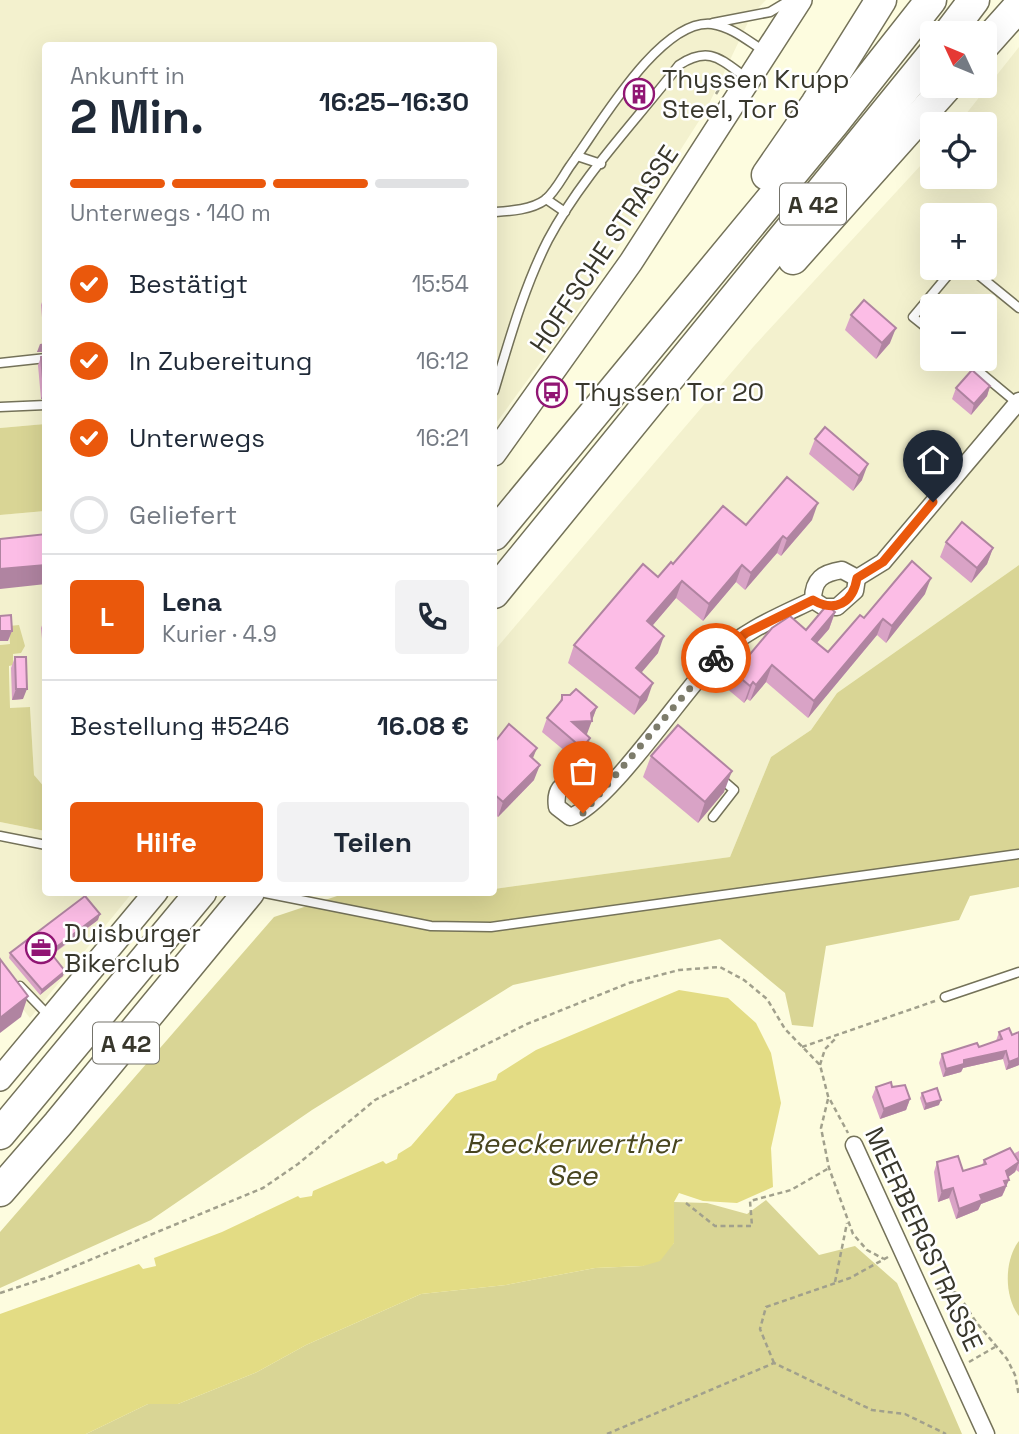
<!DOCTYPE html>
<html lang="de">
<meta charset="utf-8">
<style>
body{margin:0;font-family:"Space Grotesk",sans-serif;background:#f2f2f3;color:#1f2937;height:100vh;display:flex;flex-direction:column;font-size:26px;white-space:nowrap}
*{box-sizing:border-box;margin:0}
p{font-size:23px;color:#747a83}
.icon{flex:none;width:38px;height:38px;fill:none;stroke:currentColor;stroke-width:2;stroke-linecap:round;stroke-linejoin:round}
.map{position:relative;flex:1;overflow:hidden}
.side{position:absolute;left:42px;top:42px;width:455px;height:854px;display:flex;flex-direction:column;background:#fff;border-radius:7px;box-shadow:0 7px 28px #0002}
.side>*{flex:none}
.needle{width:46px;rotate:314deg}
.fabs{position:absolute;left:920px;top:21px;display:grid;gap:14px}
.fabs a{display:grid;place-items:center;width:77px;height:77px;border-radius:7px;background:#fff;box-shadow:0 7px 28px #0002;font-size:35px}
.pin{position:absolute;display:grid;place-items:center;width:60px;height:60px;color:#fff;margin:-72px -30px;border-radius:50% 50% 50% 0;rotate:-45deg;box-shadow:0 0 7px #0007}
.pin .icon{rotate:45deg}
.courier{position:absolute;display:grid;place-items:center;width:70px;height:70px;margin:-35px;border:5px solid #ea580c;border-radius:50%;background:#fff;color:#222;box-shadow:0 2px 9px #0007}
.overview em{font-style:normal;font-weight:600}
.overview div{display:flex;flex-direction:column-reverse}
.overview{display:flex;align-items:center;justify-content:space-between;height:119px;padding:0 28px}
h1{font-size:46px;font-weight:600;line-height:52px}
.bar{display:grid;grid-template-columns:repeat(4,1fr);gap:10px 7px;align-content:center;height:84px;padding:0 28px}
.bar i{height:9px;border-radius:5px;background:#e0e1e3}
.bar .selected{background:#ea580c}
.bar p{grid-column:span 4}
.line{display:flex;align-items:center;gap:18px;padding:0 28px;border-top:2px solid #e0e1e3}
.line div{flex:1}
.round{display:grid;place-items:center;flex:none;width:74px;height:74px;border-radius:7px;background:#f2f2f3}
ol{padding:0 28px;list-style:none}
li{display:flex;align-items:center;gap:21px;height:77px}
li p{margin-inline-start:auto}
li .icon{padding:7px;border-radius:50%;background:#ea580c;color:#fff;stroke-width:4}
li:last-child{color:#747a83}
li i{width:38px;height:38px;border:4px solid #e0e1e3;border-radius:50%}
.primary-button{display:flex;gap:14px;margin-top:auto;padding:14px 28px}
.primary-button a{flex:1;height:80px;border-radius:7px;background:#ea580c;color:#fff;font-size:28px;font-weight:600;line-height:80px;text-align:center}
.primary-button a+a{background:#f2f2f3;color:#1f2937}
.map>svg:first-child{display:block}
.built{fill:#f3f1ce;fill-rule:evenodd}
.green{fill:#d9d595}
.water{fill:#e3dc84}
.lines{fill:none;stroke-linecap:round;stroke-linejoin:round}
.lane-casing{stroke:#747259;stroke-width:11}
.street-casing{stroke:#747259;stroke-width:19}
.secondary-casing{stroke:#747259;stroke-width:26}
.highway-casing{stroke:#747259;stroke-width:33}
.path{stroke:#a1a08c;stroke-width:2.5;stroke-dasharray:5 3.5;stroke-linecap:butt}
.lane{stroke:#fff;stroke-width:8}
.street{stroke:#fff;stroke-width:16}
.secondary{stroke:#fff;stroke-width:23}
.highway{stroke:#fff;stroke-width:30}
.wall{fill:#d9a3c6}
.shaded-wall{fill:#b084a1}
.building{fill:#fcbde6;stroke:#b084a1;stroke-width:2}
.done{stroke:#7d7c6b;stroke-width:7;stroke-dasharray:0 12.6}
.route{stroke:#ea580c;stroke-width:9}
.labels{text-anchor:middle;dominant-baseline:central;stroke-width:5;stroke-linejoin:round;paint-order:stroke}
.shield{fill:#fff;stroke:#74736b;stroke-width:2}
.shield-label{font-size:24px;font-weight:bold;fill:#38372c}
.poi-label{font-size:26px;fill:#38372c;stroke:#fff;text-anchor:start}
.street-label{font-size:26px;fill:#38372c;stroke:#fff}
.water-label{font-size:28px;font-style:italic;fill:#48451f;stroke:#fff}
</style>
<div class="map">
<svg width="1019" height="1434" viewBox="0 0 1019 1434">
<rect width="100%" height="100%" fill="#fdfcdf"/>
<g class="built">
<path d="M 0,0 L 766,0 L 752,14 L 706,110 L 573,318 L 494,426 L 494,46 L 46,46 L 45,424 L 0,428 Z"/>
<path d="M 1019,47 L 1019,565 L 837,693 L 811,730 L 771,757 L 730,857 L 494,889 L 494,651 L 754,346 L 933,152 L 933,177 L 985,177 L 985,124 L 958,124 ZM 933,215 L 985,215 L 985,268 L 933,268 ZM 933,306 L 985,306 L 985,359 L 933,359 Z"/>
<path d="M 45,511 L 45,788 L 43,788 L 34,775 L 30,707 L 10,709 L 10,644 L 0,645 L 0,515 Z"/>
<path d="M 0,822 L 45,831 L 46,892 L 132,893 L 30,1018 L 0,980 Z"/>
</g>
<g class="green">
<path d="M 45,424 L 45,511 L 0,515 L 0,428 Z"/>
<path d="M 1019,565 L 1019,887 L 970,896 L 959,920 L 826,946 L 813,1027 L 792,1025 L 785,993 L 720,939 L 513,985 L 312,1110 L 151,1220 L 0,1288 L 0,1232 L 274,917 L 346,893 L 494,892 L 494,889 L 730,857 L 771,757 L 811,730 L 837,693 Z"/>
<path d="M 19,625 L 25,646 L 21,653 L 13,654 L 13,665 L 9,666 L 10,708 L 30,707 L 34,775 L 45,788 L 45,831 L 0,822 L 0,645 L 10,644 L 9,626 Z"/>
<path d="M 766,1200 L 819,1255 L 855,1246 L 897,1283 L 962,1434 L 86,1434 L 148,1404 L 178,1404 L 257,1372 L 306,1345 L 421,1294 L 506,1285 L 595,1268 L 643,1266 L 674,1243 L 674,1202 L 707,1203 L 747,1214 Z"/>
<path d="M 1019,1241 L 1019,1316 C 1004,1297 1004,1260 1019,1241 Z"/>
</g>
<path class="water" d="M 679,990 L 728,998 L 756,1023 L 771,1053 L 781,1103 L 771,1148 L 773,1187 L 737,1203 L 703,1201 L 679,1193 L 674,1202 L 674,1243 L 660,1261 L 643,1266 L 595,1268 L 506,1285 L 421,1294 L 306,1345 L 257,1372 L 178,1404 L 148,1404 L 86,1434 L 0,1434 L 0,1314 L 139,1264 L 143,1269 L 156,1266 L 154,1258 L 222,1232 L 298,1196 L 300,1198 L 312,1196 L 313,1191 L 383,1161 L 386,1164 L 397,1159 L 398,1154 L 411,1146 L 456,1094 L 496,1080 L 498,1074 L 536,1050 Z"/>
<g class="lines">
<g class="lane-casing">
<g id="lane">
<path d="M 713,23 L 770,12 L 790,0"/>
<path d="M 577,156 L 601,164"/>
<path d="M 546,199 L 565,212"/>
<path d="M 494,212 C 510,211 531,210 545,200 C 555,192 563,176 570,166 C 598,128 660,18 712,24 C 732,27 748,41 764,51"/>
<path d="M 970,268 L 1019,308"/>
<path d="M 933,333 L 913,317 L 954,268"/>
<path d="M 964,359 L 1017,403"/>
<path d="M 0,363 L 46,358"/>
<path d="M 494,391 C 509,341 524,287 548,240 C 582,176 635,122 679,65 C 710,45 721,60 748,79"/>
<path d="M 0,407 L 46,405"/>
<path d="M 713,817 L 734,790 L 719,777"/>
<path d="M 0,836 L 46,845"/>
<path d="M 260,892 L 431,926 L 491,927 L 1019,854"/>
<path d="M 20,986 L 50,1017"/>
<path d="M 945,997 L 1019,972"/>
</g>
</g>
<g class="street-casing">
<g id="street">
<path d="M 813,600 L 824,607 L 837,607 L 855,591 L 857,578"/>
<path d="M 609,786 C 588,781 552,772 557,807 L 570,817 C 608,805 683,691 717,657 C 744,630 780,616 813,600 C 813,579 823,573 842,570 L 857,578 L 883,562 L 1019,401"/>
<path d="M 854,1145 L 986,1434"/>
</g>
</g>
<g class="secondary-casing">
<g id="secondary">
<path d="M 494,454 L 631,262 L 800,0"/>
<path d="M 0,1079 L 156,892"/>
</g>
</g>
<g class="highway-casing">
<g id="highway">
<path d="M 949,33 L 974,0"/>
<path d="M 985,44 L 1019,6"/>
<path d="M 767,175 L 816,104 L 881,0"/>
<path d="M 793,259 L 947,86"/>
<path d="M 494,535 L 834,123 L 931,0"/>
<path d="M 494,593 L 933,54"/>
<path d="M 0,1134 L 201,892"/>
<path d="M 0,1191 L 58,1124 L 249,892"/>
</g>
</g>
<g class="path">
<path d="M 716,94 L 727,76"/>
<path d="M 802,1047 L 935,1001"/>
<path d="M 820,1065 L 825,1049 L 836,1038"/>
<path d="M 828,1099 L 821,1128 L 829,1168 L 853,1234 L 867,1250 L 884,1259"/>
<path d="M 686,1203 L 715,1226 L 752,1226 L 750,1201 L 791,1190 L 829,1168"/>
<path d="M 835,1282 L 847,1223"/>
<path d="M 937,1290 L 944,1287 L 958,1294 L 976,1322 L 1007,1359 L 1015,1375 L 1019,1396"/>
<path d="M 0,1293 L 49,1277 L 263,1188 L 298,1164 L 375,1100 L 527,1024 L 629,983 L 679,970 L 720,967 L 744,980 L 767,999 L 785,1029 L 820,1065 L 828,1096 L 848,1133"/>
<path d="M 969,1362 L 995,1347"/>
<path d="M 774,1363 L 760,1329 L 766,1307 L 850,1278 L 888,1257"/>
<path d="M 607,1434 L 774,1363 L 872,1410 L 905,1414 L 946,1434"/>
</g>
<use href="#lane" class="lane"/>
<use href="#street" class="street"/>
<use href="#secondary" class="secondary"/>
<use href="#highway" class="highway"/>
</g>
<g class="wall">
<path d="M 44,296 L 46,296 L 46,352 L 37,352 L 44,342 L 41,305 Z"/>
<path d="M 851,315 L 890,343 L 876,359 L 845,330 Z"/>
<path d="M 41,357 L 46,399 L 41,399 L 38,365 Z"/>
<path d="M 990,386 L 987,396 L 971,415 L 952,399 L 956,388 Z"/>
<path d="M 45,403 L 46,424 L 43,424 L 42,412 Z"/>
<path d="M 815,439 L 862,480 L 853,491 L 809,454 Z"/>
<path d="M 812,520 L 781,556 L 777,553 L 745,590 L 736,582 L 703,621 L 676,598 L 652,626 L 658,653 L 641,673 L 647,700 L 634,715 L 568,663 L 574,645 L 673,564 Z"/>
<path d="M 946,542 L 993,548 L 987,564 L 971,583 L 940,557 Z"/>
<path d="M 925,594 L 886,643 L 877,635 L 808,718 L 766,682 L 750,701 L 747,699 L 744,703 L 719,682 L 725,665 L 746,659 L 806,630 L 835,613 L 829,629 L 817,643 L 828,652 L 864,618 Z"/>
<path d="M 46,615 L 46,683 L 41,628 Z"/>
<path d="M 15,657 L 23,699 L 12,700 L 11,668 Z"/>
<path d="M 562,695 L 597,707 L 586,734 L 585,751 L 577,761 L 542,732 L 547,718 L 559,704 Z"/>
<path d="M 494,743 L 533,759 L 534,780 L 498,817 L 494,814 Z"/>
<path d="M 651,756 L 724,792 L 698,823 L 643,777 Z"/>
<path d="M 98,920 L 52,955 L 63,976 L 40,995 L 9,958 L 10,953 Z"/>
<path d="M 999,1032 L 1019,1065 L 1006,1070 L 1003,1059 L 963,1068 L 961,1072 L 943,1077 L 939,1063 L 942,1054 L 979,1047 L 996,1041 Z"/>
<path d="M 876,1087 L 892,1087 L 910,1099 L 906,1110 L 880,1119 L 872,1097 Z"/>
<path d="M 922,1093 L 939,1105 L 924,1110 L 920,1098 Z"/>
<path d="M 1019,1151 L 1019,1172 L 1016,1170 L 1015,1172 L 1008,1177 L 1005,1190 L 1002,1196 L 981,1204 L 978,1210 L 956,1219 L 949,1198 L 938,1202 L 934,1172 L 937,1162 L 963,1171 L 982,1165 L 984,1160 L 1015,1155 L 1015,1153 Z"/>
</g>
<g class="shaded-wall">
<path d="M 896,328 L 890,343 L 876,359 L 882,343 Z"/>
<path d="M 46,343 L 46,352 L 37,352 L 40,344 Z"/>
<path d="M 990,386 L 987,396 L 971,415 L 974,404 Z"/>
<path d="M 44,390 L 46,390 L 46,399 L 41,399 Z"/>
<path d="M 868,464 L 862,480 L 853,491 L 859,476 Z"/>
<path d="M 818,503 L 812,520 L 781,556 L 787,539 Z"/>
<path d="M 783,536 L 777,553 L 745,590 L 751,573 Z"/>
<path d="M 993,548 L 987,564 L 971,583 L 977,568 Z"/>
<path d="M 46,565 L 46,584 L 0,589 L 0,569 Z"/>
<path d="M 742,565 L 736,582 L 703,621 L 709,604 Z"/>
<path d="M 931,578 L 925,594 L 886,643 L 892,626 Z"/>
<path d="M 682,581 L 676,598 L 641,639 L 647,621 Z"/>
<path d="M 835,612 L 829,629 L 806,655 L 812,639 Z"/>
<path d="M 883,619 L 877,635 L 808,718 L 814,701 Z"/>
<path d="M 0,631 L 12,631 L 8,641 L 0,641 Z"/>
<path d="M 664,636 L 658,653 L 630,686 L 636,668 Z"/>
<path d="M 772,665 L 766,682 L 750,701 L 756,685 Z"/>
<path d="M 753,682 L 747,699 L 744,703 L 750,686 Z"/>
<path d="M 653,683 L 647,700 L 634,715 L 640,698 Z"/>
<path d="M 16,689 L 27,689 L 23,699 L 12,700 Z"/>
<path d="M 597,707 L 587,734 L 567,736 L 572,722 L 591,713 Z"/>
<path d="M 590,738 L 585,751 L 577,761 L 582,748 Z"/>
<path d="M 537,748 L 531,763 L 530,756 Z"/>
<path d="M 540,765 L 534,780 L 498,817 L 503,802 Z"/>
<path d="M 732,771 L 724,792 L 698,823 L 705,802 Z"/>
<path d="M 100,914 L 98,920 L 48,957 L 50,952 Z"/>
<path d="M 65,971 L 63,976 L 40,995 L 42,990 Z"/>
<path d="M 28,996 L 21,1017 L 0,1033 L 0,1018 Z"/>
<path d="M 1006,1051 L 1003,1059 L 963,1068 L 961,1072 L 943,1077 L 946,1069 L 964,1060 Z"/>
<path d="M 1019,1058 L 1019,1065 L 1006,1070 L 1009,1062 Z"/>
<path d="M 910,1099 L 906,1110 L 880,1119 L 884,1109 Z"/>
<path d="M 941,1100 L 939,1105 L 924,1110 L 926,1104 Z"/>
<path d="M 1019,1162 L 1015,1172 L 1003,1181 L 1006,1171 Z"/>
<path d="M 1009,1180 L 1002,1196 L 981,1204 L 978,1210 L 956,1219 L 959,1209 L 1004,1181 Z"/>
<path d="M 953,1188 L 949,1198 L 938,1202 L 942,1191 Z"/>
</g>
<g class="building">
<path d="M 494,291 L 495,311 L 494,313 Z"/>
<path d="M 864,300 L 896,328 L 882,343 L 851,315 Z"/>
<path d="M 46,356 L 46,390 L 44,390 L 41,357 Z"/>
<path d="M 972,370 L 990,386 L 974,404 L 956,388 Z"/>
<path d="M 825,427 L 868,464 L 859,476 L 815,439 Z"/>
<path d="M 787,477 L 818,503 L 787,539 L 783,536 L 751,573 L 742,565 L 709,604 L 682,581 L 647,621 L 664,636 L 636,668 L 653,683 L 640,698 L 574,645 L 643,564 L 658,577 L 671,562 L 673,564 L 723,506 L 746,525 Z"/>
<path d="M 962,522 L 993,548 L 977,568 L 946,542 Z"/>
<path d="M 46,534 L 46,565 L 0,569 L 0,539 Z"/>
<path d="M 912,561 L 931,578 L 892,626 L 883,619 L 814,701 L 772,665 L 756,685 L 753,682 L 750,686 L 725,665 L 737,651 L 746,659 L 772,628 L 790,616 L 806,630 L 827,605 L 835,612 L 812,639 L 828,652 L 860,615 L 864,618 Z"/>
<path d="M 11,615 L 12,631 L 0,631 L 0,616 Z"/>
<path d="M 15,657 L 26,657 L 27,689 L 16,689 Z"/>
<path d="M 576,689 L 597,707 L 591,713 L 592,721 L 572,722 L 590,738 L 582,748 L 547,718 L 562,700 L 562,695 L 570,695 Z"/>
<path d="M 509,724 L 537,748 L 530,756 L 540,765 L 503,802 L 494,794 L 494,743 Z"/>
<path d="M 678,725 L 732,771 L 705,802 L 651,756 Z"/>
<path d="M 85,896 L 100,914 L 50,952 L 65,971 L 42,990 L 10,953 Z"/>
<path d="M 0,959 L 28,996 L 0,1018 Z"/>
<path d="M 1009,1028 L 1012,1035 L 1019,1032 L 1019,1058 L 1009,1062 L 1006,1051 L 964,1060 L 964,1064 L 946,1069 L 942,1054 L 977,1043 L 979,1047 L 1002,1039 L 999,1032 Z"/>
<path d="M 891,1082 L 892,1087 L 905,1085 L 910,1099 L 884,1109 L 876,1087 Z"/>
<path d="M 937,1088 L 941,1100 L 926,1104 L 922,1093 Z"/>
<path d="M 1010,1148 L 1019,1162 L 1006,1171 L 1009,1180 L 1004,1181 L 1006,1186 L 980,1195 L 982,1200 L 959,1209 L 953,1188 L 942,1191 L 937,1162 L 958,1156 L 963,1171 L 986,1164 L 984,1160 Z"/>
</g>
<g class="lines">
<path class="done" d="M 583,813 L 716,658"/>
<path class="route" d="M 716,658 L 746,633 L 813,600 C 835,613 853,603 857,578 L 883,562 L 933,502"/>
</g>
<defs>
<g id="building-ring" transform="scale(1.575)"><circle r="9.5" fill="#fff" stroke="#911674" stroke-width="1.5"/><path d="M-4-6H4V6H1V3H-1V6H-4ZM-2.5-4.3h1.7v1.8h-1.7ZM.8-4.3h1.7v1.8H.8ZM-2.5-1h1.7V.8h-1.7ZM.8-1h1.7V.8H.8Z" fill="#911674"/></g>
<g id="bus-ring" transform="scale(1.575)"><circle r="9.5" fill="#fff" stroke="#911674" stroke-width="1.5"/><path d="M-5-6H5V4H4V6H2V4H-2V6H-4V4H-5ZM-3.5-4V0h7V-4ZM-3.5 1.2v1.5H-2V1.2ZM2 1.2v1.5H3.5V1.2Z" fill="#911674"/></g>
<g id="office-ring" transform="scale(1.575)"><circle r="9.5" fill="#fff" stroke="#911674" stroke-width="1.5"/><path d="M-6-3h4V-5.5h4V-3h4V5H-6ZM-1-4.5V-3h2v-1.5ZM-6 0V1H6V0Z" fill="#911674"/></g>
</defs>
<g fill-rule="evenodd">
<use href="#building-ring" x="639" y="94"/>
<use href="#bus-ring" x="552" y="392"/>
<use href="#office-ring" x="41" y="948"/>
</g>
<g class="labels">
<g class="shield">
<rect x="780" y="183.5" width="66" height="41" rx="5"/>
<rect x="93" y="1022.5" width="66" height="41" rx="5"/>
</g>
<g class="shield-label">
<text x="813" y="204">A 42</text>
<text x="126" y="1043">A 42</text>
</g>
<g class="poi-label">
<text x="662" y="79">Thyssen Krupp<tspan x="662" dy="30">Steel, Tor 6</tspan></text>
<text x="575" y="392">Thyssen Tor 20</text>
<text x="64" y="933">Duisburger<tspan x="64" dy="30">Bikerclub</tspan></text>
</g>
<g class="street-label">
<text transform="translate(604 249) rotate(-56)">HOFFSCHE STRASSE</text>
<text transform="translate(924 1239) rotate(65)">MEERBERGSTRASSE</text>
</g>
<g class="water-label">
<text x="572" y="1143">Beeckerwerther<tspan x="572" dy="32">See</tspan></text>
</g>
</g>
</svg>
<div class="fabs">
<a><svg class="needle" viewBox="-14 -14 28 28"><path d="M0-13l5 13h-10z" fill="#e53935"/><path d="M0 13l5-13h-10z" fill="#747a83"/></svg></a>
<a><svg class="icon" aria-label="locate" viewBox="0 0 24 24"><circle cx="12" cy="12" r="6"/><path d="M12 2v4M12 18v4M2 12h4M18 12h4"/></svg></a>
<a>+</a>
<a>−</a>
</div>
<div class="pin" style="left:583px;top:813px;background:#ea580c"><svg class="icon" aria-label="bag" viewBox="0 0 24 24"><path d="M5 8h14l-1 12H6zM9 8a3 3 0 0 1 6 0"/></svg></div>
<div class="pin" style="left:933px;top:502px;background:#1f2937"><svg class="icon" aria-label="home" viewBox="0 0 24 24"><path d="M3 11l9-7 9 7M6 9v11h12V9"/></svg></div>
<div class="courier" style="left:716px;top:658px"><svg class="icon" aria-label="bike" viewBox="0 0 24 24"><circle cx="6" cy="16" r="4"/><circle cx="18" cy="16" r="4"/><path d="M6 16l4-8h5l3 8M10 8l3 8H6M13 5h3"/></svg></div>
<section class="side">
<div class="overview"><div><h1>2 Min.</h1><p>Ankunft in</p></div><em>16:25–16:30</em></div>
<div class="bar"><i class="selected"></i><i class="selected"></i><i class="selected"></i><i></i><p>Unterwegs · 140 m</p></div>
<ol>
<li><svg class="icon" aria-label="check" viewBox="0 0 24 24"><path d="M5 12l5 5 9-10"/></svg>Bestätigt<p>15:54</p></li>
<li><svg class="icon" aria-label="check" viewBox="0 0 24 24"><path d="M5 12l5 5 9-10"/></svg>In Zubereitung<p>16:12</p></li>
<li><svg class="icon" aria-label="check" viewBox="0 0 24 24"><path d="M5 12l5 5 9-10"/></svg>Unterwegs<p>16:21</p></li>
<li><i></i>Geliefert</li>
</ol>
<div class="line" style="height:126px"><b class="round" style="background:#ea580c;color:#fff">L</b><div><b>Lena</b><p>Kurier · 4.9</p></div><a class="round"><svg class="icon" aria-label="phone" viewBox="0 0 24 24"><path d="M5 4h4l2 5-3 2q2 4 5 5l2-3 5 2v4C11 20 4 13 5 4z"/></svg></a></div>
<div class="line" style="height:91px"><div>Bestellung #5246</div><b>16.08 €</b></div>
<div class="primary-button"><a>Hilfe</a><a>Teilen</a></div>
</section>
</div>
